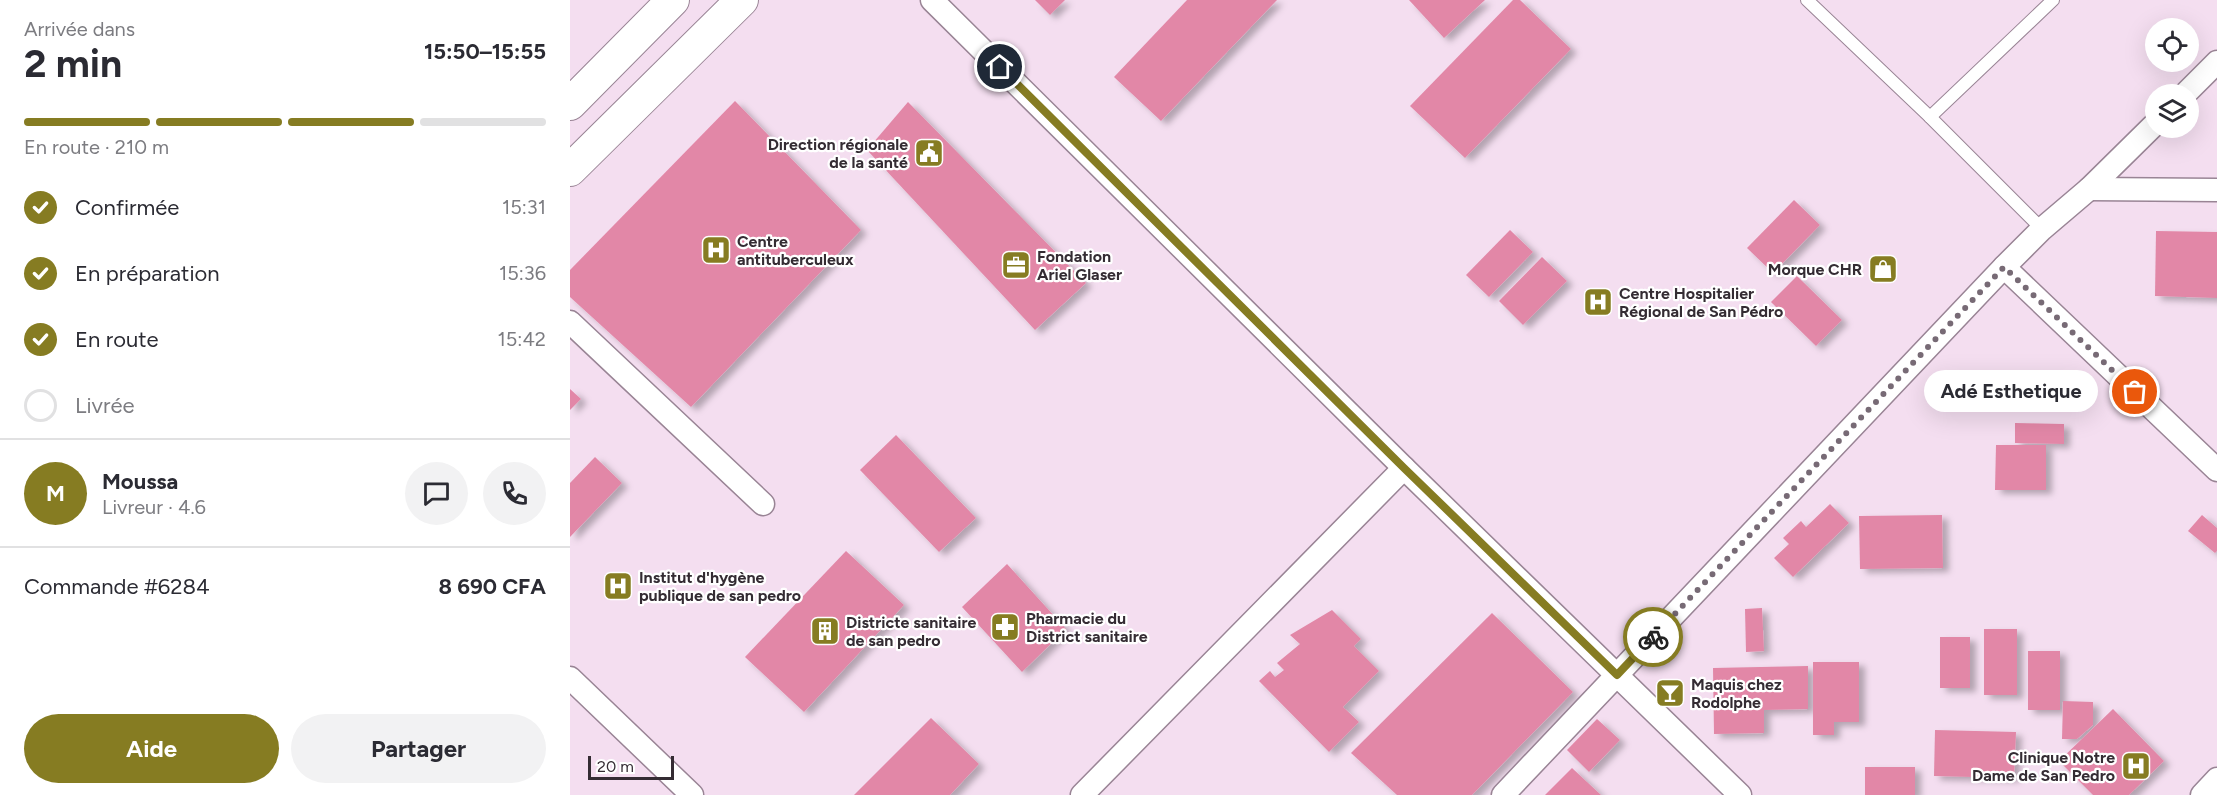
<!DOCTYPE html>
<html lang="fr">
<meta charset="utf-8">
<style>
body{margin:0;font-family:Figtree,sans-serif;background:#f2f2f3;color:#2b2b33;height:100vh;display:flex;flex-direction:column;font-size:22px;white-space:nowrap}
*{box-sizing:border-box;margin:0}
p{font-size:20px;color:#7c7c81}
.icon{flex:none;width:33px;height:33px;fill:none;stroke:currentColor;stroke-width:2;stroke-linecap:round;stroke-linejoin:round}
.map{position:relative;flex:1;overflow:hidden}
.drawer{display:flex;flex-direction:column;background:#fff;width:570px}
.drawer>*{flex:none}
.fabs{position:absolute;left:1575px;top:18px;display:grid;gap:12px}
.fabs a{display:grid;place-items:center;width:54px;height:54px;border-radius:50%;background:#fff;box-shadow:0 6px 24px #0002;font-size:30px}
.scale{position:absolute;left:18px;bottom:15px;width:86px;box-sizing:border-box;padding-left:6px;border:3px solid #342c33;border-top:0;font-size:16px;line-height:21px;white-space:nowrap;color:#342c33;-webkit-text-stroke:4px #fff;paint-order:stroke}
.pin{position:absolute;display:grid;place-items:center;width:51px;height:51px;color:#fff;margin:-26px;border:3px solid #fff;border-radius:50%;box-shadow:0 2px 6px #0007}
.courier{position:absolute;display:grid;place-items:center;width:60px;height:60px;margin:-30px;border:4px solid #867c22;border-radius:50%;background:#fff;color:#222;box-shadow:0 2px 8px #0007}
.bubble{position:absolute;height:42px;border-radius:21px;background:#fff;box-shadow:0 6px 24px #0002;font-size:20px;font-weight:700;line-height:42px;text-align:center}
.overview em{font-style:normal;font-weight:700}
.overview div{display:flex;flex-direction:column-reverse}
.overview{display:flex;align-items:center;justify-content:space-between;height:102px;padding:0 24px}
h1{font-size:39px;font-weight:700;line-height:45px}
.bar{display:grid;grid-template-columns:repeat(4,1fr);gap:9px 6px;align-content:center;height:72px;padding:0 24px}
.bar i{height:8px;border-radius:4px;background:#e1e1e2}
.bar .active{background:#867c22}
.bar p{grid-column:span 4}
.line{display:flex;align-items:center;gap:15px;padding:0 24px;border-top:2px solid #e1e1e2}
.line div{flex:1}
.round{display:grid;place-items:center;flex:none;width:63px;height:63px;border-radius:32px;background:#f2f2f3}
ol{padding:0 24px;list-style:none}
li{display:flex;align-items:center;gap:18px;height:66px}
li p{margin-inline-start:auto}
li .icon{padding:6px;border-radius:50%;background:#867c22;color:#fff;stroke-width:4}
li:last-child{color:#7c7c81}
li i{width:33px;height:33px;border:3px solid #e1e1e2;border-radius:50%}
.action{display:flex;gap:12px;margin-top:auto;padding:12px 24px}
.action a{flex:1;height:69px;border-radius:36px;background:#867c22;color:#fff;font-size:24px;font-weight:700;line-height:69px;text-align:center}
.action a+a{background:#f2f2f3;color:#2b2b33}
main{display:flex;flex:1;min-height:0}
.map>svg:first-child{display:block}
.building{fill:#e287a7;filter:url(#shadow)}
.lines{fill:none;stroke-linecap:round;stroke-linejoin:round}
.lane-casing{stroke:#998495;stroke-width:14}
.street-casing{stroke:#998495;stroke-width:25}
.secondary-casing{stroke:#998495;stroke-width:34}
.lane{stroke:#fff;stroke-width:12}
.street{stroke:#fff;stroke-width:22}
.secondary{stroke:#fff;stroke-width:32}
.done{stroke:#776a75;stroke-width:6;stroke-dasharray:0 10.8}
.route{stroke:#867c22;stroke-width:8}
.labels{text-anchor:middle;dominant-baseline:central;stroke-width:4.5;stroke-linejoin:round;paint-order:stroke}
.poi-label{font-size:16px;font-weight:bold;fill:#342c33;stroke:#fff;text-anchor:start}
</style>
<main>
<section class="drawer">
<div class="overview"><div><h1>2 min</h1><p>Arrivée dans</p></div><em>15:50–15:55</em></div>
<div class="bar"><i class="active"></i><i class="active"></i><i class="active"></i><i></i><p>En route · 210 m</p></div>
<ol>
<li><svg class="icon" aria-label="check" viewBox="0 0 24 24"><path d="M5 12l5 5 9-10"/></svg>Confirmée<p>15:31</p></li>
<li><svg class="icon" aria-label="check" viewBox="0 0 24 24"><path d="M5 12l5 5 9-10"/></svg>En préparation<p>15:36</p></li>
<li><svg class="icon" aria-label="check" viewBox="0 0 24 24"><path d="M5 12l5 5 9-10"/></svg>En route<p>15:42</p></li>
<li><i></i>Livrée</li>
</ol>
<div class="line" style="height:108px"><b class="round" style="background:#867c22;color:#fff">M</b><div><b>Moussa</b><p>Livreur · 4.6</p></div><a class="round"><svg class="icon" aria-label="chat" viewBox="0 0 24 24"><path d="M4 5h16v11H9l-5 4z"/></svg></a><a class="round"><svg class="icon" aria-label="phone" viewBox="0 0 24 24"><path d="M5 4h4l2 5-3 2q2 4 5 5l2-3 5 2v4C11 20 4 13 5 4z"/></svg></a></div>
<div class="line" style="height:78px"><div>Commande #6284</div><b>8 690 CFA</b></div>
<div class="action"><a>Aide</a><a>Partager</a></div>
</section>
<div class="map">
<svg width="1647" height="795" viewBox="0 0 1647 795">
<defs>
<filter id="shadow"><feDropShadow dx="6" dy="4" stdDeviation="3" flood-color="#0004"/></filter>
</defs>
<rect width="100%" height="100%" fill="#f4def0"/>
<g class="building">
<path d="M 465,0 L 495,0 L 480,15 Z"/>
<path d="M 617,0 L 707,0 L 591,121 L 544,77 Z"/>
<path d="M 839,0 L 915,0 L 874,38 Z"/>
<path d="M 943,0 L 950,0 L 1001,49 L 895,158 L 840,106 Z"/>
<path d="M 165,101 L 291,230 L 121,407 L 0,297 L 0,270 Z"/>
<path d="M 338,102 L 516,283 L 465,330 L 297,150 Z"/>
<path d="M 1224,200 L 1250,225 L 1203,273 L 1177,248 Z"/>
<path d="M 940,230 L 963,252 L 919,297 L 896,275 Z"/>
<path d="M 1586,231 L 1647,232 L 1647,298 L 1585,296 Z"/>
<path d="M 972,257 L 997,281 L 953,325 L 929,301 Z"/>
<path d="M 1227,276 L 1272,320 L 1246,346 L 1201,302 Z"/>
<path d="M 0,389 L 11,399 L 0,410 Z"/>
<path d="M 1445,423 L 1494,424 L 1494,444 L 1445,443 Z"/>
<path d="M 326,435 L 406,518 L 369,552 L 290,470 Z"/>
<path d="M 1426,445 L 1476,445 L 1476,490 L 1425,490 Z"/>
<path d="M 25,457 L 52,483 L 0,537 L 0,483 Z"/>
<path d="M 1260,504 L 1279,523 L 1223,577 L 1204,558 L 1219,544 L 1213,538 L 1231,521 L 1236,527 Z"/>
<path d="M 1372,515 L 1373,568 L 1290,569 L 1289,516 Z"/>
<path d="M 1632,515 L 1647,528 L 1647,551 L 1645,553 L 1618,531 Z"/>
<path d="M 276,551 L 334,605 L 234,712 L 175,657 Z"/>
<path d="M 437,564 L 496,629 L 452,672 L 392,607 Z"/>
<path d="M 1192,608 L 1194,651 L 1176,652 L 1175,609 Z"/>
<path d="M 762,610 L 791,639 L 784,646 L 809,671 L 773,707 L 789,722 L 759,752 L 689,681 L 700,671 L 705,677 L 714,670 L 707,663 L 730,644 L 720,635 Z"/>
<path d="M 922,613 L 1003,692 L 902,795 L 827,795 L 781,753 Z"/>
<rect x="1414" y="629" width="33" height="66"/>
<rect x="1370" y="637" width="30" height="51"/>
<rect x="1458" y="651" width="32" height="59"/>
<path d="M 1243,662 L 1289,662 L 1289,722 L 1264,722 L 1264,735 L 1243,735 Z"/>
<path d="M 1238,666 L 1238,709 L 1194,710 L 1194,733 L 1144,734 L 1143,668 Z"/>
<path d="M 1493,701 L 1523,702 L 1523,725 L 1507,739 L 1492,739 Z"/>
<path d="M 1543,709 L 1594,761 L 1559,795 L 1523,795 L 1489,761 Z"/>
<path d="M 361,718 L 409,764 L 380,795 L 284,795 Z"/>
<path d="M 1027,719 L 1050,740 L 1019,772 L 997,750 Z"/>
<path d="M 1365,730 L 1446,732 L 1444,778 L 1364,776 Z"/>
<rect x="1295" y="767" width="50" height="28"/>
<path d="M 1002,768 L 1031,795 L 975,795 Z"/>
</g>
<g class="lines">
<g class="lane-casing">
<g id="lane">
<path d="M 1237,0 L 1360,117 L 1472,229"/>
<path d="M 1360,117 L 1483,0"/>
</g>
</g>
<g class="street-casing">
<g id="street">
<path d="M 362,0 L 834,468 L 1170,795"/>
<path d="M 1615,94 L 1647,62"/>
<path d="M 1519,189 L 1647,190"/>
<path d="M 1434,267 L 1647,470"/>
<path d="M 0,322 L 193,504"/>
<path d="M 0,678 L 122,795"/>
<path d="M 512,795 L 834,468"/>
<path d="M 933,795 L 1434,267 L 1472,229 L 1519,189 L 1586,123"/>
<path d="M 1632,795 L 1647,779"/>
</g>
</g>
<g class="secondary-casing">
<g id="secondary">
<path d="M 0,104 L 103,0"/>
<path d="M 0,170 L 172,0"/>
</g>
</g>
<use href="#lane" class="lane"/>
<use href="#street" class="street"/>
<use href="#secondary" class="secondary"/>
</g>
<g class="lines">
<path class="done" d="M 1083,637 L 1434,267 L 1565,392"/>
<path class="route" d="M 430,67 L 834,468 L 1047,675 L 1083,637"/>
</g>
<defs>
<g id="civic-square" transform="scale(1.5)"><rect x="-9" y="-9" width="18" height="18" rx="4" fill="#867c22" stroke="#fff"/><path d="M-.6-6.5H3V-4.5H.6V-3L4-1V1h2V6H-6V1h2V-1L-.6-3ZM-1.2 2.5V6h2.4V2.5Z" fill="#fff"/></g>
<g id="hospital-square" transform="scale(1.5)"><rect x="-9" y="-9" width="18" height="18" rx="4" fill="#867c22" stroke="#fff"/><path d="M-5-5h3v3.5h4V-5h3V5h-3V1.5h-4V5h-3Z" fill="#fff"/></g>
<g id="office-square" transform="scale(1.5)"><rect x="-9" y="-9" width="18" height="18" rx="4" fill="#867c22" stroke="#fff"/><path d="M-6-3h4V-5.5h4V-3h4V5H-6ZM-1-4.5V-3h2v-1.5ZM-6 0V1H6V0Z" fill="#fff"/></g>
<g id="shop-square" transform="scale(1.5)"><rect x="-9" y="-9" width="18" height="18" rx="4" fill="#867c22" stroke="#fff"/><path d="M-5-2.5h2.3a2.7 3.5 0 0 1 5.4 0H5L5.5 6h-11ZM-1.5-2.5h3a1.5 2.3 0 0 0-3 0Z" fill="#fff"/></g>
<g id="pharmacy-square" transform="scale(1.5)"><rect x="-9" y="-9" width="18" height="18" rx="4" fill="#867c22" stroke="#fff"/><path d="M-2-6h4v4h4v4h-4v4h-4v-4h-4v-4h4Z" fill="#fff"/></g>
<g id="building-square" transform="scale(1.5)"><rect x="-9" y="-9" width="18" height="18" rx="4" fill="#867c22" stroke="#fff"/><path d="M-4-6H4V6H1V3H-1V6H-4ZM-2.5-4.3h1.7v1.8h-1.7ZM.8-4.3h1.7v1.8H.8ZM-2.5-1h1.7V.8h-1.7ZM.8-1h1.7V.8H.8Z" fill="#fff"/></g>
<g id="bar-square" transform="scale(1.5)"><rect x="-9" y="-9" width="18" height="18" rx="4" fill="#867c22" stroke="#fff"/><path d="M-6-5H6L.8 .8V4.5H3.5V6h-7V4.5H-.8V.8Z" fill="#fff"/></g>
</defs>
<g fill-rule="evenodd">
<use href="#civic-square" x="359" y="153"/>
<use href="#hospital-square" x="146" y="250"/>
<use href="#office-square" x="446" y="265"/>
<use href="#shop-square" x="1313" y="269"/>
<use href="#hospital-square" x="1028" y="302"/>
<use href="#hospital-square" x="48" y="586"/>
<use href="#pharmacy-square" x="435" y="627"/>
<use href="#building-square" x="255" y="631"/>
<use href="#bar-square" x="1100" y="693"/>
<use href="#hospital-square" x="1566" y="766"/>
</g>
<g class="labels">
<g class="poi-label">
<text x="338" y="144" text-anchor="end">Direction régionale<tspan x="338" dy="18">de la santé</tspan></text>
<text x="167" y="241">Centre<tspan x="167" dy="18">antituberculeux</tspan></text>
<text x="467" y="256">Fondation<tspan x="467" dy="18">Ariel Glaser</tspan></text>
<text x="1292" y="269" text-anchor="end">Morque CHR</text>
<text x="1049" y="293">Centre Hospitalier<tspan x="1049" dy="18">Régional de San Pédro</tspan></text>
<text x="69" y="577">Institut d'hygène<tspan x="69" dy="18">publique de san pedro</tspan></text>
<text x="456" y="618">Pharmacie du<tspan x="456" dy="18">District sanitaire</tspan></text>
<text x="276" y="622">Districte sanitaire<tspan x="276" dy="18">de san pedro</tspan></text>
<text x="1121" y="684">Maquis chez<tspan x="1121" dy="18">Rodolphe</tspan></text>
<text x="1545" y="757" text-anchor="end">Clinique Notre<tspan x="1545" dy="18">Dame de San Pedro</tspan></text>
</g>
</g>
</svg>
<div class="fabs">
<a><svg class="icon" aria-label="locate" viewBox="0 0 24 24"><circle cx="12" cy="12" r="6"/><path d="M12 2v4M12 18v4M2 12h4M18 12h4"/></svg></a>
<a><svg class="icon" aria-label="layers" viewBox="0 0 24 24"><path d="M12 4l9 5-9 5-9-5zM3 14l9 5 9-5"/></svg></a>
</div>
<div class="scale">20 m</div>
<div class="pin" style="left:1565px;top:392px;background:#ea580c"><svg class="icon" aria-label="bag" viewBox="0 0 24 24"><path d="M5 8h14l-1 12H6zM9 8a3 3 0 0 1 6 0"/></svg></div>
<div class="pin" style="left:430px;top:67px;background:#1f2937"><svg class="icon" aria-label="home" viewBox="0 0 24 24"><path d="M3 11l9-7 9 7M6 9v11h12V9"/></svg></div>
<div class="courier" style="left:1083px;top:637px"><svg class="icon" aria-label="bike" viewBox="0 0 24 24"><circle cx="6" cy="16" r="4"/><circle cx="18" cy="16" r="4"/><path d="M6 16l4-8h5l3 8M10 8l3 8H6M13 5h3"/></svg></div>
<div class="bubble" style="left:1354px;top:370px;width:174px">Adé Esthetique</div>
</div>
</main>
